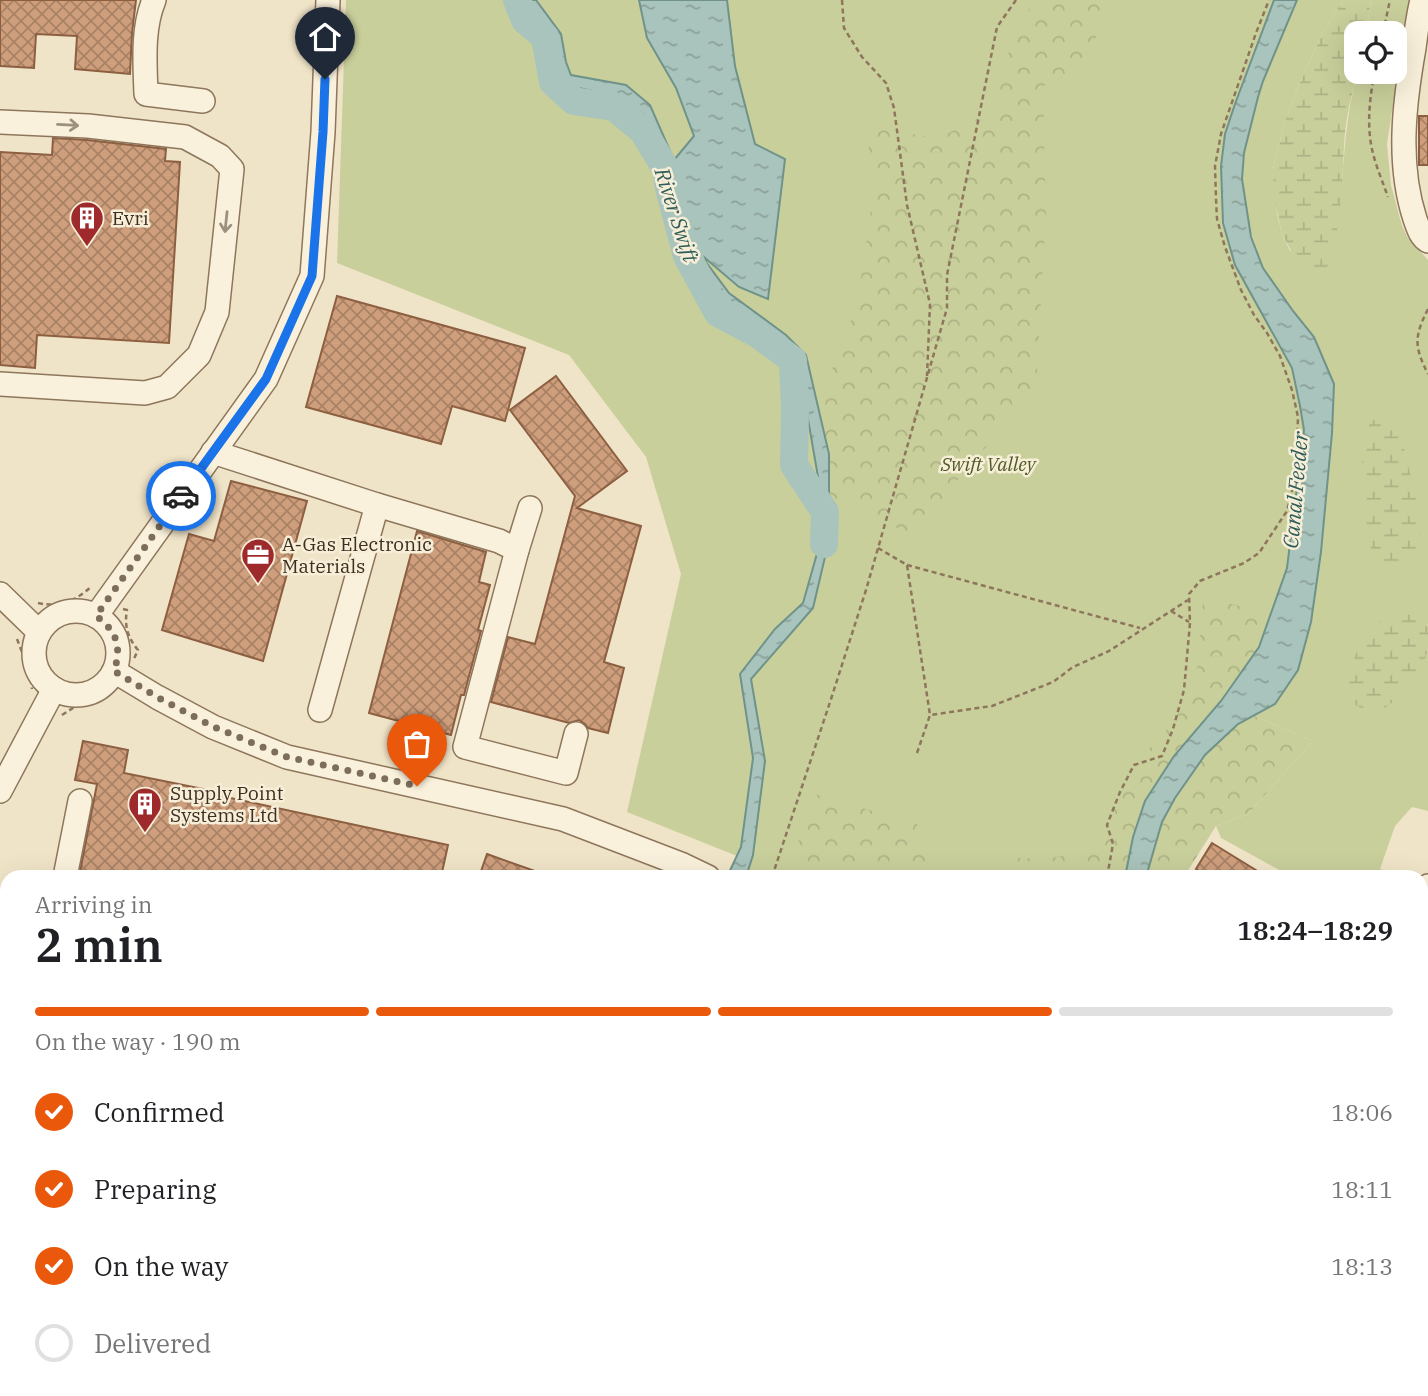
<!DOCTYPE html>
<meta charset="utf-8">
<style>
body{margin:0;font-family:"IBM Plex Serif",serif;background:#f2f2f2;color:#202124;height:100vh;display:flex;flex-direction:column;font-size:26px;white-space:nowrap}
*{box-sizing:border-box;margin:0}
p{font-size:23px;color:#757577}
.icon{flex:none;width:38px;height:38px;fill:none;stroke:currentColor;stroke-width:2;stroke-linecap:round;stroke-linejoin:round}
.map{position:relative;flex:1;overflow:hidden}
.details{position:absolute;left:0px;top:870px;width:1428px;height:527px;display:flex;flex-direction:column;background:#fff;border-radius:21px 21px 0 0;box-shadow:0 7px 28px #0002}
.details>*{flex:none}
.controls{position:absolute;left:1344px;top:21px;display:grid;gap:14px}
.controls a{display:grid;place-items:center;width:63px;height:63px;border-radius:14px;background:#fff;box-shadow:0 7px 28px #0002;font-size:35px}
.pin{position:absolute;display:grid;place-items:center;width:60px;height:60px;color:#fff;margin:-72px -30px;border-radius:50% 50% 50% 0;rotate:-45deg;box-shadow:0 0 7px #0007}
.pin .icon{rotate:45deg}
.courier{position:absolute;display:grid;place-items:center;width:70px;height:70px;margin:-35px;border:5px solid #1a73e8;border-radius:50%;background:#fff;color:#222;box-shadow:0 2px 9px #0007}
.summary em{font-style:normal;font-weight:600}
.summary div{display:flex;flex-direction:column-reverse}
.summary{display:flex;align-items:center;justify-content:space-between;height:119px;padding:0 35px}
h1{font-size:46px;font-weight:600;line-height:52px}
.bar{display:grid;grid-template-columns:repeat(4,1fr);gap:10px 7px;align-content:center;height:84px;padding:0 35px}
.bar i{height:9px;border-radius:5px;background:#e0e0e0}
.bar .selected{background:#ea580c}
.bar p{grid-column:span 4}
ol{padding:0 35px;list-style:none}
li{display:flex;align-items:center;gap:21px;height:77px}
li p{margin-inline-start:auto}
li .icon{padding:7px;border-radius:50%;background:#ea580c;color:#fff;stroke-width:4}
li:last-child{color:#757577}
li i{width:38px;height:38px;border:4px solid #e0e0e0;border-radius:50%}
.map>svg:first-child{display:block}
.green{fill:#c9cf9b}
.forest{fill:url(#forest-crowns)}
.wetland{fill:url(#wetland-marsh)}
.water{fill:url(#water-ripples);stroke:#6f938a;stroke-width:2}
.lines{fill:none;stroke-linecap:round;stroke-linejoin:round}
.river{stroke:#a9c4bc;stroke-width:28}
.building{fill:url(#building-cross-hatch);stroke:#8d5f41;stroke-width:2}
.minor-casing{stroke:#8d765c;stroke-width:26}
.path{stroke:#8d765c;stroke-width:2.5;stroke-dasharray:5 3.5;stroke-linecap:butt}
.minor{stroke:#faf1dc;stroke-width:23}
.oneway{stroke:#9c907e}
.done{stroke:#7c6e5b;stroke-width:7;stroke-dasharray:0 12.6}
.route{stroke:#1a73e8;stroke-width:9}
.labels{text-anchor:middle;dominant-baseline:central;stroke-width:5;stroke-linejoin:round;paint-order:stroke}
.poi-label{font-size:19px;fill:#3d2e20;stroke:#f7eed8;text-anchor:start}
.park-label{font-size:19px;font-style:italic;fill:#4d5a26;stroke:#f7eed8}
.water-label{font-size:21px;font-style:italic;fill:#2f5d5a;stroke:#f7eed8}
</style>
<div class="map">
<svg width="1428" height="1396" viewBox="0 0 1428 1396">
<defs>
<pattern id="forest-crowns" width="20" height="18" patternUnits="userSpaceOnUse" patternTransform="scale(1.75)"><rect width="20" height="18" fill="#c9cf9b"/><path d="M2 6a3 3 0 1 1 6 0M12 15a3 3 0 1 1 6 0" fill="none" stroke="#aeb285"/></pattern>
<pattern id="wetland-marsh" width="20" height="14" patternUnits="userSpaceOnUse" patternTransform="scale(1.75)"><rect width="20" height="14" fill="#c9cf9b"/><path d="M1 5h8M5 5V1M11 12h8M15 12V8" fill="none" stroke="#aeb285"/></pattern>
<pattern id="water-ripples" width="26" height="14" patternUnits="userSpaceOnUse" patternTransform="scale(1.75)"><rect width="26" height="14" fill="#a9c4bc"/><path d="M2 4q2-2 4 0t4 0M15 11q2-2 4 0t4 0" fill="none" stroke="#8ba098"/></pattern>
<pattern id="building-cross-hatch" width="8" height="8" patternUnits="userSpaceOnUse" patternTransform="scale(1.75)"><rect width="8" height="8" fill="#cf9f7d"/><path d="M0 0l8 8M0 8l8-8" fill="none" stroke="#a98266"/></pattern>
</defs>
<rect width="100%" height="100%" fill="#f0e4c8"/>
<g class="green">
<path d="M 346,0 L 1285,0 L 1250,95 L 1232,201 L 1313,384 L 1290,620 L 1192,757 L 1135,877 L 754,877 L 742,858 L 627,812 L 681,574 L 646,457 L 569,355 L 337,263 Z"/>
<path d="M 1297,0 L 1343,0 L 1321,36 L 1302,77 L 1285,121 L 1273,169 L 1277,214 L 1282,234 L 1290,251 L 1332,254 C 1337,225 1341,196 1343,168 C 1346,134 1348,105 1358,72 L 1395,72 L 1395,33 L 1366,33 L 1371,0 L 1409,0 L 1387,144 L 1391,185 L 1402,226 L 1408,238 L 1428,260 L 1428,625 L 1412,616 L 1425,661 L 1428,648 L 1428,811 L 1412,807 L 1395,826 L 1380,869 L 1400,877 L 1292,877 L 1221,838 L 1216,826 L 1248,814 L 1313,741 L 1252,715 L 1275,704 L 1298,670 L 1311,622 L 1321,552 L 1332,433 L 1334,384 L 1314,337 L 1293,311 L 1263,268 L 1251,237 L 1242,179 L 1242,165 L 1258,97 L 1263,81 Z"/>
</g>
<g class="forest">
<path d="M 1034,0 L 1103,0 L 1091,62 L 1043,86 L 1046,217 L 1036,388 L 951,488 L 919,537 L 829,499 L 810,407 L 845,346 L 860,285 L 874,189 L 866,127 L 939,138 L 994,110 L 1010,47 Z"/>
<path d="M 1203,597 L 1272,614 L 1259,647 L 1221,701 L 1174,756 L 1145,801 L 1133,837 L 1125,877 L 1011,877 L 1015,858 L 1044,859 L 1087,852 L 1136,766 L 1137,761 L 1165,733 L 1198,665 Z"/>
<path d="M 1252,715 L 1313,741 L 1248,814 L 1216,826 L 1187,872 L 1195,877 L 1146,877 L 1162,822 L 1175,798 L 1205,755 L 1238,724 Z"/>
<path d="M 815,794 L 917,824 L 937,877 L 786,877 Z"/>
<path d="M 1421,1088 L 1428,1094 L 1428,1229 L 1421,1229 Z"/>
</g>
<g class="wetland">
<path d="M 1343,0 L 1371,0 L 1366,33 L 1356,33 L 1356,72 L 1358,72 C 1351,96 1345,121 1344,147 C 1342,181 1341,247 1323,275 L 1314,277 L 1299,266 L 1282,234 L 1274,198 L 1273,169 L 1285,121 L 1302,77 L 1321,36 Z"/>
<path d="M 1385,418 L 1397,420 L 1420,514 L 1419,561 L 1386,567 L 1367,543 L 1362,461 L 1370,421 Z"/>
<path d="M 1403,614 L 1412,615 L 1428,625 L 1428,648 L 1425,661 L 1401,696 L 1381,711 C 1361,710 1353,708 1345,689 C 1349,674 1360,636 1371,627 C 1380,620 1392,617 1403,614 Z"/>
</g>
<g class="water">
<path d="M 522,0 L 536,0 L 561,34 L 566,62 L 571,75 L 626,85 L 650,105 L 674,160 L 694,136 L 676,88 L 647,38 L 639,0 L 727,0 L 735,66 L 755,144 L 785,159 L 768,299 L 739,287 L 705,258 L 706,262 L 729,293 L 786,335 L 806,355 L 829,454 L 829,540 L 813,608 L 751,679 L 765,761 L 753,855 L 746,877 L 727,877 L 741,847 L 753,758 L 740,674 L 775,629 L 803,603 L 818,550 L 822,500 L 799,367 L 787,352 L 720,302 L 694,261 L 675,188 L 669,188 L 666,169 L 670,164 L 645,116 L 621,97 L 574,87 L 562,80 L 550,39 L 531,20 Z"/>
<path d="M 1274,0 L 1297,0 L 1263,81 L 1258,97 L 1244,153 L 1242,179 L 1251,237 L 1263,268 L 1293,311 L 1314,337 L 1334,384 L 1332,433 L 1321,552 L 1311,622 L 1298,670 L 1275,704 L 1238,724 L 1205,755 L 1175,798 L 1162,822 L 1146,877 L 1125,877 L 1133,837 L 1145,801 L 1174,756 L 1221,701 L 1259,647 L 1287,568 L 1304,430 L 1300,406 L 1292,368 L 1235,265 L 1223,223 L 1221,166 L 1225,134 L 1235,104 Z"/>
</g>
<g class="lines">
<path class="river" d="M 517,0 L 525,20 L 545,37 L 553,82 L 574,101 L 614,107 L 643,131 L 666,169 L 669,188 L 687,256 L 718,313 L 756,333 L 793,360 L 795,408 L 794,465 L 825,512 L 824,544"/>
</g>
<g class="building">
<path d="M 0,0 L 136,0 L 132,33 L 130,74 L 75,69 L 77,36 L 36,34 L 34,68 L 0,66 Z"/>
<rect x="1419" y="116" width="9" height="49"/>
<path d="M 53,138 L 87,140 L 166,149 L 165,161 L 180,162 L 169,343 L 37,335 L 35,368 L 0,365 L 0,152 L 52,155 Z"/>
<path d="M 337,296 L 525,348 L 505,421 L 452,406 L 441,444 L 306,407 Z"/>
<path d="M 556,376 L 627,471 L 577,508 L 641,526 L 604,662 L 624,668 L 608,733 L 588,728 L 585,724 L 579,720 L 569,723 L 491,702 L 508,637 L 535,644 L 575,496 L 510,410 Z"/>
<path d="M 231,481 L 307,501 L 263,661 L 162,630 L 189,534 L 214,541 Z"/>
<path d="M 417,531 L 486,552 L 479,582 L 490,585 L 478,630 L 481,631 L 464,695 L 461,695 L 451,735 L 369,713 Z"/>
<path d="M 83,741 L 128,750 L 124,773 L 213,791 L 212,794 L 448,845 L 441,877 L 79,877 L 97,784 L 75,780 Z"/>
<path d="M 1212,843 L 1267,877 L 1208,877 L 1196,869 Z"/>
<path d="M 487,854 L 546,875 L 546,877 L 479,877 Z"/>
</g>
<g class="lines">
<g class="minor-casing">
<g id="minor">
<path d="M 154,0 C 142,29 145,63 146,94 L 203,101"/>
<path d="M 1422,0 C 1418,16 1416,32 1414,48 C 1404,104 1397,164 1415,219 C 1418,227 1420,236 1428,241"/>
<path d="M 0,122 L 88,126 L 185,137 L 220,156 L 232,169 L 217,312 L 199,355 L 167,387 L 145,393 L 0,384"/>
<path d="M 213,452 L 377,505 L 499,541 L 517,550 L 465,747 L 566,773 L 576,734"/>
<path d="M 517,550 L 530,508"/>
<path d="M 0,594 L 39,632"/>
<circle cx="76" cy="653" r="42"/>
<path d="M 96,616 L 266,379 L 312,276 L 323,132 L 328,0"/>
<path d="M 114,671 L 157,697 L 213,727 L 287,757 L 563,819 L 683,865 L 708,877"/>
<path d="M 320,710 L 377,505"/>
<path d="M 0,791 L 54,689"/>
<path d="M 65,877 L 80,801"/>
<path d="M 1421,891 L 1428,886"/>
<path d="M 1421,970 L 1428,957"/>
<path d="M 0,1079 L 7,1079"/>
<path d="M 0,1223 L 3,1288 L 7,1316"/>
<path d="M 1421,1251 L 1428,1240"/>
<path d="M 1421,1344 L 1428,1343"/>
<path d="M 19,1390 L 20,1396"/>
<path d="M 570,1390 L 582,1392 L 589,1396"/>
<path d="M 686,1390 L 695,1396"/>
<path d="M 1013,1390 L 1017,1396"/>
<path d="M 1349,1390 L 1350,1396"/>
<path d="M 95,1396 L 97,1390"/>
<path d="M 439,1396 L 443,1390"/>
<path d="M 826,1396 L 827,1390"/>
</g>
</g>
<g class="path">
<path d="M 842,0 L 844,28 L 862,57 L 886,83 L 894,108 L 907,205 L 930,304 L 927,376"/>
<path d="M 1383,33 L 1390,0"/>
<path d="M 1375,72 C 1370,94 1367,121 1371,144 C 1374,162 1382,180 1388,197"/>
<path d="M 1428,309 C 1414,337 1414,346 1428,374"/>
<path d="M 878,548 L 907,565 L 930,715"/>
<path d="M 907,565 L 1140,628"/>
<path d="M 38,603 C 61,608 75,601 92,586"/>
<path d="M 123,609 L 127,610 C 124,626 128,638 138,650 L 133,661"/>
<path d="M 1171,611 L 1189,622"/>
<path d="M 17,639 L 30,673 L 32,689"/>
<path d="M 62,715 C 79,704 93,695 113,692"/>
<path d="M 917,753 L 930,715 L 992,706 L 1053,682 L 1073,667 L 1109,651 L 1188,600"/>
<path d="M 772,877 L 832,696 L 866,590 L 947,308 L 947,275 L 997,27 L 1016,0"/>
<path d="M 1107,877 L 1113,844 L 1107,825 L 1120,792 L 1134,765 L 1162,756 L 1173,729 L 1184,690 L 1190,623 L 1189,594 L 1200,581 L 1244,563 L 1259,553 L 1287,511 L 1293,487 L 1297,446 L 1298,417 L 1292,390 L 1280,356 L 1267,333 L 1254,315 L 1241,290 L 1225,247 L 1217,219 L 1216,199 L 1215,166 L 1221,134 L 1256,33 L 1269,0"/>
<path d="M 868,1396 L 871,1390"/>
</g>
<use href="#minor" class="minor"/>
</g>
<defs><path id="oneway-shaft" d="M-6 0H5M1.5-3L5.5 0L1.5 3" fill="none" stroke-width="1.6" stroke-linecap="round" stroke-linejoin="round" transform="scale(1.75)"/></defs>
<g class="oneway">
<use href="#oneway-shaft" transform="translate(68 125) rotate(3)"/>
<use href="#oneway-shaft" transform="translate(226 222) rotate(96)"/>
</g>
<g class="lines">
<path class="done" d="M 181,496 L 96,616 C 117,631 122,647 114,671 L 157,697 L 214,727 L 287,757 L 417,786"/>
<path class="route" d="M 181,496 L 266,379 L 312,276 L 323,132 L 325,79"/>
</g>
<defs>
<g id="building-pin" transform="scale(1.75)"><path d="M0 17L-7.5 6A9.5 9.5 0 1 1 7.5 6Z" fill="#9e2a2b" stroke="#f7eed8"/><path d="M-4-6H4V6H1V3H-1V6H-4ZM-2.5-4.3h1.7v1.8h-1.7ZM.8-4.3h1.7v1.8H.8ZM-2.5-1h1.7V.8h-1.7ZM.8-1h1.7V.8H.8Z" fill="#fff"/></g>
<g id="office-pin" transform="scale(1.75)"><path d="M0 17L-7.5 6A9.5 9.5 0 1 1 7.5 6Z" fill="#9e2a2b" stroke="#f7eed8"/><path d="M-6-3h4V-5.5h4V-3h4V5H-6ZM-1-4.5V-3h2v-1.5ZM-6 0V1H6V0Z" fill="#fff"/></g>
</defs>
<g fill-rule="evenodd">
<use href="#building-pin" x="87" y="218"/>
<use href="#office-pin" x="258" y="555"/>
<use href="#building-pin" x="145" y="804"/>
</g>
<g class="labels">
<g class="poi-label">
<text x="112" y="218">Evri</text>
<text x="282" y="544">A-Gas Electronic<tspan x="282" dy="22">Materials</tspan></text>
<text x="170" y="793">Supply Point<tspan x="170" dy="22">Systems Ltd</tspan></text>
</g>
<g class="park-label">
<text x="988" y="464">Swift Valley</text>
</g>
<g class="water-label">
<text transform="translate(677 215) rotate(72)">River Swift</text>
<text transform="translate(1295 490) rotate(-85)">Canal Feeder</text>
</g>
</g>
</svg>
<div class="controls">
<a><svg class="icon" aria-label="locate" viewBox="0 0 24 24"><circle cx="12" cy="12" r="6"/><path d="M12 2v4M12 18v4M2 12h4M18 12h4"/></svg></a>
</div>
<div class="pin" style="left:417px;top:786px;background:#ea580c"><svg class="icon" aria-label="bag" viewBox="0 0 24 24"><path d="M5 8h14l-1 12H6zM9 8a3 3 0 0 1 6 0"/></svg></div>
<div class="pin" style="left:325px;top:79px;background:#1f2937"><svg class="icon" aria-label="home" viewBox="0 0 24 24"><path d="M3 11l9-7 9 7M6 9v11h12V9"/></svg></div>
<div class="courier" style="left:181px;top:496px"><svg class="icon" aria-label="car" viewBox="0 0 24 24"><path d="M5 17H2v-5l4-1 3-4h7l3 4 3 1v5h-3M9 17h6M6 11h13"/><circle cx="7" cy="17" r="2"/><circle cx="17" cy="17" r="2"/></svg></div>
<section class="details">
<div class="summary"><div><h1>2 min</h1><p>Arriving in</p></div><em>18:24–18:29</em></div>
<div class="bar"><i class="selected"></i><i class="selected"></i><i class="selected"></i><i></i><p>On the way · 190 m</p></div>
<ol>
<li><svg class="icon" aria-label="check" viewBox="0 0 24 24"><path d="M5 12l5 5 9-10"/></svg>Confirmed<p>18:06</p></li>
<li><svg class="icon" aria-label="check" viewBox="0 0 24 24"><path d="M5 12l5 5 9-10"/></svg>Preparing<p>18:11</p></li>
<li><svg class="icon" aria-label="check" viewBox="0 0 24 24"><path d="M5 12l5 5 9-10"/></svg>On the way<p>18:13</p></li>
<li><i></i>Delivered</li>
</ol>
</section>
</div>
